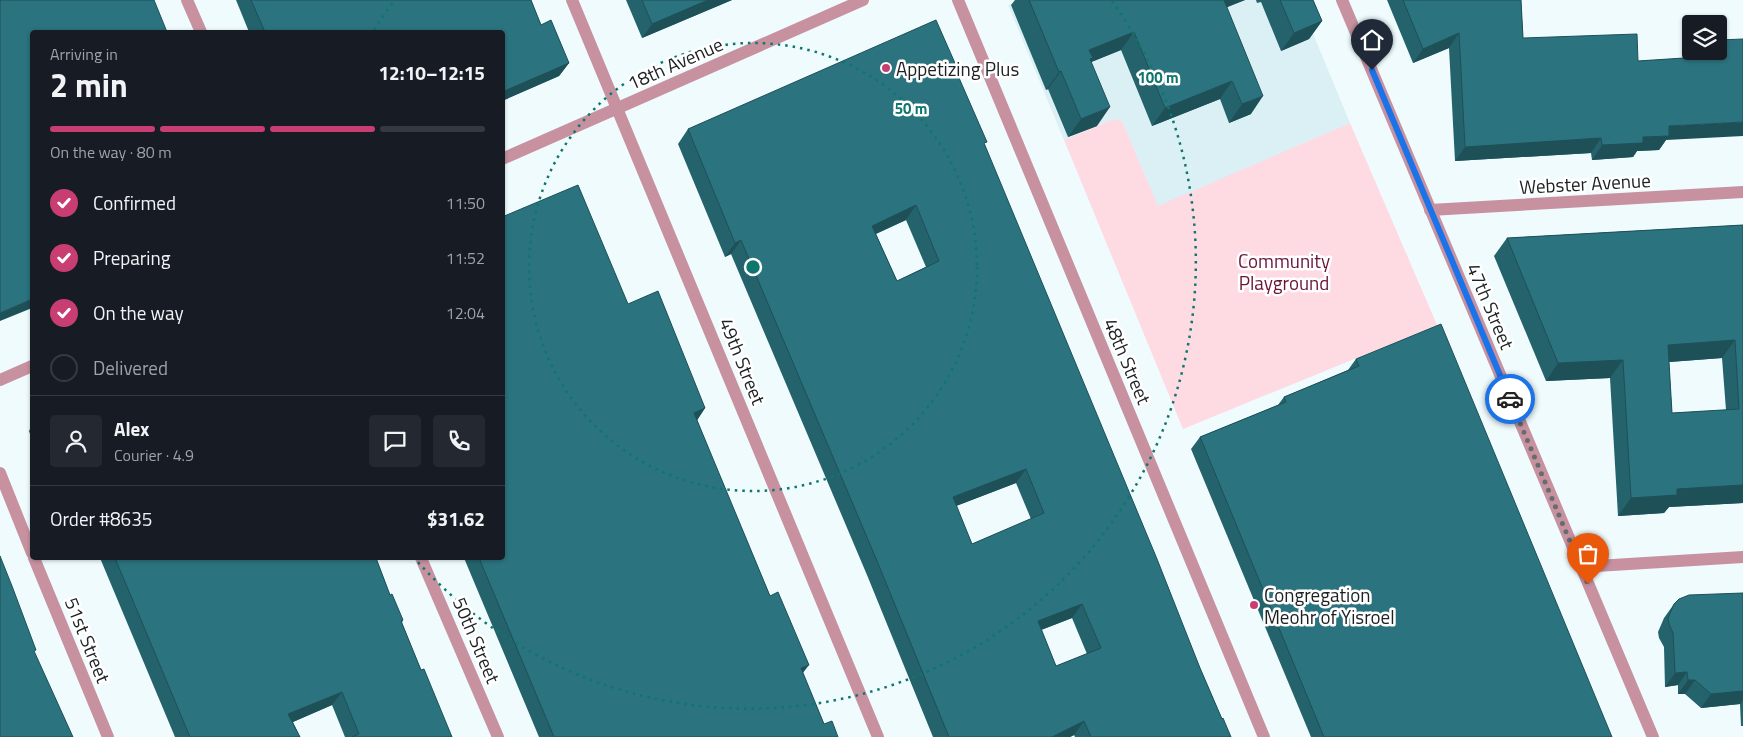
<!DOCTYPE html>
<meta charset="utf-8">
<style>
body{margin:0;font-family:"Titillium Web",sans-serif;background:#242831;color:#f1f3f6;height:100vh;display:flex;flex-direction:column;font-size:19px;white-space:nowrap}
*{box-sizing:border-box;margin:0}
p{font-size:16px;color:#9ea1a6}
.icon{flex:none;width:28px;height:28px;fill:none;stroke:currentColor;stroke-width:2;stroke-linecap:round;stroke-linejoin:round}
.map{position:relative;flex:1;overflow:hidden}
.details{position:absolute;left:30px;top:30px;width:475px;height:530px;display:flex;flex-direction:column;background:#171b24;border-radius:5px;box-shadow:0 1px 4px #0004}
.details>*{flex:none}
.tools{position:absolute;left:1682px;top:15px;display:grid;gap:10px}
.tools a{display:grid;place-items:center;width:45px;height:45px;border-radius:5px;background:#171b24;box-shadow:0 1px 4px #0004;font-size:25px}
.pin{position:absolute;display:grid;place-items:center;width:42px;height:42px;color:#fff;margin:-51px -21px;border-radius:50% 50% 50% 0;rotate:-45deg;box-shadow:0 0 5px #0007}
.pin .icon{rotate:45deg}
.courier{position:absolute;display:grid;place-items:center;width:50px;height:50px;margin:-25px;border:4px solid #1a73e8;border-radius:50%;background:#fff;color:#222;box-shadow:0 1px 6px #0007}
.head em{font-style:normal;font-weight:700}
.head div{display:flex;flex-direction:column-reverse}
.head{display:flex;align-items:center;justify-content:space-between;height:85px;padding:0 20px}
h1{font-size:32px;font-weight:700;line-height:38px}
.bar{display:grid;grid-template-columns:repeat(4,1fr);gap:8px 5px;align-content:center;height:60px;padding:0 20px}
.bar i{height:6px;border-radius:4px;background:#363941}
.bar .active{background:#c83d72}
.bar p{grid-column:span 4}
.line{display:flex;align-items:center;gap:12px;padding:0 20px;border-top:1px solid #363941}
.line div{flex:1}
.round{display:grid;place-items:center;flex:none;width:52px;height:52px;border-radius:5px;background:#242831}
ol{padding:0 20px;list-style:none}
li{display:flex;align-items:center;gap:15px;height:55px}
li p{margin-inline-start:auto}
li .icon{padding:5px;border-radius:50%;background:#c83d72;color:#fff;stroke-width:4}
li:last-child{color:#9ea1a6}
li i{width:28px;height:28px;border:2px solid #363941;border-radius:50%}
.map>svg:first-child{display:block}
.built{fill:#dbf0f4}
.green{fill:#fedae3}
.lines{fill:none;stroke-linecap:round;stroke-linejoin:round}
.minor{stroke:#c791a0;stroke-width:12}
.wall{fill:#25636c;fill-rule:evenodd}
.shaded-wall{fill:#1e5058}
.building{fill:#2b737e;stroke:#1e5058;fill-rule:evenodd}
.done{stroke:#666d6f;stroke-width:5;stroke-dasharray:0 9}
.route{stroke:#1a73e8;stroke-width:6}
.ring{fill:none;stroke:#0f766e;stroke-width:2.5;stroke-dasharray:2.5 5}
.poi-dot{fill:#c83d72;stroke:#fff;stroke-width:2}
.labels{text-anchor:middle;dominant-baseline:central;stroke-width:5;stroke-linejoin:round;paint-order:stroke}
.street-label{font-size:19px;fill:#1d2122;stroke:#fff}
.poi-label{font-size:19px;fill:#1d2122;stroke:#fff;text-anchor:start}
.park-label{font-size:19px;fill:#691437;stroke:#fff}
.centre{fill:#0f766e;stroke:#fff;stroke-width:2.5}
.ring-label{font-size:15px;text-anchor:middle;font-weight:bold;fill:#0f766e;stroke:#fff;stroke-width:5;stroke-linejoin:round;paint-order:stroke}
</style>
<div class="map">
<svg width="1743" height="737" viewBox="0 0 1743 737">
<rect width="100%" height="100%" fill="#effbfd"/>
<path class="built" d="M 1021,0 L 1299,0 L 1350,123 L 1158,207 L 1122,121 L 1114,119 L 1064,140 L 1008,5 Z"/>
<path class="green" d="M 1114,119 L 1122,121 L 1158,206 L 1350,123 L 1437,325 L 1183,429 L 1064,140 Z"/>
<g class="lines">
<g class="minor">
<path d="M 187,0 L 201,32"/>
<path d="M 572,0 L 878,737"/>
<path d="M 958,0 L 1264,737"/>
<path d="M 1342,0 L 1653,737"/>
<path d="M 502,159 L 863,0"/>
<path d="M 1430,210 L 1743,192"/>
<path d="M 0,380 L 32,366"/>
<path d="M 0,473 L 32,553"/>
<path d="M 34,558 L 108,737"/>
<path d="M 421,558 L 498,737"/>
<path d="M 1580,567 L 1743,557"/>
</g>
</g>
<g class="wall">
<path d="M 236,0 L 531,0 L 541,25 L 569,63 L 559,76 L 502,101 L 502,32 L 249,32 Z"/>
<path d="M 626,0 L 732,0 L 642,38 Z"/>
<path d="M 1015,0 L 1245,0 L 1227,7 L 1251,114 L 1229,123 L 1220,99 L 1152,126 L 1121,50 L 1091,62 L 1097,126 L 1068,137 L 1048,89 L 1046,90 L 1011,5 Z"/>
<path d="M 1256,0 L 1313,0 L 1322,21 L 1309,39 L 1281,51 L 1261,2 L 1257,3 Z"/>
<path d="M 1387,0 L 1521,0 L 1523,38 L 1638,61 L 1688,58 L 1688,56 L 1692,51 L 1719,51 L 1666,140 L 1659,150 L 1637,151 L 1633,157 L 1592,160 L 1591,153 L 1455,161 L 1449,48 L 1413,63 Z"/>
<path d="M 958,70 L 956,72 L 984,146 L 1200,668 L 1222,719 L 1231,737 L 1075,737 L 1074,735 L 1070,737 L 933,737 L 867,575 L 731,254 L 725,257 L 678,144 L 688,129 ZM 906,220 L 926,267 L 897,281 L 876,234 ZM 1016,483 L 1031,519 L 972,544 L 956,506 ZM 1072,618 L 1087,654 L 1056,666 L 1041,630 Z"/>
<path d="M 1743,225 L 1743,503 L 1669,507 L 1664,513 L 1618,516 L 1610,378 L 1546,381 L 1494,256 L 1507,238 ZM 1722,358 L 1726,410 L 1672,413 L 1669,362 Z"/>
<path d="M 628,304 L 705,408 L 697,420 L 719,475 L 824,724 L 838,737 L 539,737 L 464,558 L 502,558 Z"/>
<path d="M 1356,359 L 1612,737 L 1311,737 L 1191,449 L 1200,437 L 1278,405 L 1284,397 L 1348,370 Z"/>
<path d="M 32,425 L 32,440 L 29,431 Z"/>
<path d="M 100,558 L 376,558 L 390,595 L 403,620 L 402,623 L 421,670 L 452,737 L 345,737 L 332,705 L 293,722 L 300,737 L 175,737 Z"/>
<path d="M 1743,593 L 1743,726 L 1741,726 L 1740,704 L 1701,708 L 1685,694 L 1678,694 L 1678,685 L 1665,687 L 1664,647 L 1659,638 L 1658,632 L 1664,618 L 1674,604 Z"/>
</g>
<g class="shaded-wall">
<path d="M 708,0 L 732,0 L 642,38 L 652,24 Z"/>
<path d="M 1220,0 L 1245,0 L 1210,14 Z"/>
<path d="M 1322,21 L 1309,39 L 1281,51 L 1294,33 Z"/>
<path d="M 1134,32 L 1121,50 L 1089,63 L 1089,50 Z"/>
<path d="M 1459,33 L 1449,48 L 1413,63 L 1423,49 Z"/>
<path d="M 569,63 L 559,76 L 502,101 L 502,92 Z"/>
<path d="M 1061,71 L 1048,89 L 1046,90 L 1059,72 Z"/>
<path d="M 1232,81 L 1220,99 L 1152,126 L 1165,108 Z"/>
<path d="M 1263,96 L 1251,114 L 1229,123 L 1242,104 Z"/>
<path d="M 1110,107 L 1097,126 L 1068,137 L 1081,119 Z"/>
<path d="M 1743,122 L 1743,136 L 1666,140 L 1659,150 L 1637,151 L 1633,157 L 1592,160 L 1602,145 L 1643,137 L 1669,126 Z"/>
<path d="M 1601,138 L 1591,153 L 1455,161 L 1465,147 Z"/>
<path d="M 916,205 L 906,220 L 862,240 L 872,226 Z"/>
<path d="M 741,240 L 731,254 L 725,257 L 735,243 Z"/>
<path d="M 32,299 L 32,308 L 0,321 L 0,313 Z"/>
<path d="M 1735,340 L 1722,358 L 1656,363 L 1668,345 Z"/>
<path d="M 1623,360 L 1610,378 L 1546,381 L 1558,363 Z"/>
<path d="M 705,408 L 696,422 L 694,413 Z"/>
<path d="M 1026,469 L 1016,483 L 943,511 L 953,497 Z"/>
<path d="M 1743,485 L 1743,503 L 1669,507 L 1664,513 L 1618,516 L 1631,498 L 1677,489 Z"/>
<path d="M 1082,604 L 1072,618 L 1028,635 L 1038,621 Z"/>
<path d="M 809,665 L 799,678 L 801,668 Z"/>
<path d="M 1687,672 L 1678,685 L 1665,687 L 1675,673 Z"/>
<path d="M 1688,680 L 1695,680 L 1685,694 L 1678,694 Z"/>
<path d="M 1743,691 L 1743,700 L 1740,704 L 1701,708 L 1711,694 Z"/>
<path d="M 342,692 L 332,705 L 279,728 L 288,714 Z"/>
<path d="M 1084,721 L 1074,735 L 1070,737 L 1052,737 Z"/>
</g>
<g class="building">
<path d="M 0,0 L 154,0 L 167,32 L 32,32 L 32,299 L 0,313 Z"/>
<path d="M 251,0 L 531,0 L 541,25 L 551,20 L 569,63 L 502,92 L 502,32 L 265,32 Z"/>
<path d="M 642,0 L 708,0 L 652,24 Z"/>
<path d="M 1029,0 L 1224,0 L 1263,96 L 1242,104 L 1232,81 L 1165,108 L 1134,32 L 1089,50 L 1093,58 L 1090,59 L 1110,107 L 1081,119 L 1061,71 L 1059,72 Z"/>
<path d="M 1280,0 L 1313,0 L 1322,21 L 1294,33 Z"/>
<path d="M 1403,0 L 1521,0 L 1523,38 L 1637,34 L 1638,61 L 1699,57 L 1699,51 L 1719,51 L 1719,40 L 1743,39 L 1743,122 L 1669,126 L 1669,136 L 1643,137 L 1643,143 L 1602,145 L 1601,138 L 1465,147 L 1459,33 L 1423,49 Z"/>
<path d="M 936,20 L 958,70 L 956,71 L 987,142 L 984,143 L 1157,559 L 1200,668 L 1222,719 L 1223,718 L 1231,737 L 1091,737 L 1084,721 L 1052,737 L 949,737 L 877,561 L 741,240 L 735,243 L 688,129 ZM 916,205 L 939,261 L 897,281 L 872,226 ZM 1026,469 L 1044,513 L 972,544 L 953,497 ZM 1082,604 L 1101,648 L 1056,666 L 1038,621 Z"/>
<path d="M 578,185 L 628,304 L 658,291 L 705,408 L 694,413 L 770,596 L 778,592 L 809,665 L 801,668 L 824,724 L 832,721 L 838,737 L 554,737 L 479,558 L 502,558 L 502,217 Z"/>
<path d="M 1743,225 L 1743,485 L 1677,489 L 1677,495 L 1631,498 L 1623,360 L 1558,363 L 1507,238 ZM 1735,340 L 1739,409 L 1672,413 L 1668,345 Z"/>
<path d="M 1441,324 L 1612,737 L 1324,737 L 1200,437 L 1286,402 L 1284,397 L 1359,366 L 1356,359 Z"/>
<path d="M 0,556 L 12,586 L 36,650 L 34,651 L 73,737 L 0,737 Z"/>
<path d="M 115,558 L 376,558 L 390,595 L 392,594 L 403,620 L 401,621 L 421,670 L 424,669 L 452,737 L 352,737 L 359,734 L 342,692 L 288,714 L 300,737 L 190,737 Z"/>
<path d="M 1743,593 L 1743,691 L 1711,694 L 1695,680 L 1688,680 L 1687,672 L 1675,673 L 1673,633 L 1669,624 L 1668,618 L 1674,604 L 1679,599 L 1689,595 Z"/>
</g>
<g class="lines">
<path class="done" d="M 1510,399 L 1588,584"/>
<path class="route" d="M 1372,70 L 1510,399"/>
</g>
<g class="ring">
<circle cx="753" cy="267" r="224"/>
<path d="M374 30A447 447 0 0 1 394 1M1112 1A447 447 0 0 1 416 560"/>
</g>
<g class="poi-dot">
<circle cx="886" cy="68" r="5"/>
<circle cx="1254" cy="605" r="5"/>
</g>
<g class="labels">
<g class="street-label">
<text transform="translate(675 63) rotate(-24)">18th Avenue</text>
<text transform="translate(1585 183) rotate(-3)">Webster Avenue</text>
<text transform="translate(1491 306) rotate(67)">47th Street</text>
<text transform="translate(743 361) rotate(68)">49th Street</text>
<text transform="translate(1128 361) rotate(67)">48th Street</text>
<text transform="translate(88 640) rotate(68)">51st Street</text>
<text transform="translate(477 640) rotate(67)">50th Street</text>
</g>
<g class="poi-label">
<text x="896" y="68">Appetizing Plus</text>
<text x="1264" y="594">Congregation<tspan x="1264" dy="22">Meohr of Yisroel</tspan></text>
</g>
<g class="park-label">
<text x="1284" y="260">Community<tspan x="1284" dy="22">Playground</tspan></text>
</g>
</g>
<circle cx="753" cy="267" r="8" class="centre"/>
<g class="ring-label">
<text x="1158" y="83">100 m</text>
<text x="911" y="114">50 m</text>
</g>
</svg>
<div class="tools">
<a><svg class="icon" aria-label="layers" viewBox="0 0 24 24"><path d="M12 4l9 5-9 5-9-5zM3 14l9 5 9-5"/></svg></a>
</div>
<div class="pin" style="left:1588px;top:584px;background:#ea580c"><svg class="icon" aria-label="bag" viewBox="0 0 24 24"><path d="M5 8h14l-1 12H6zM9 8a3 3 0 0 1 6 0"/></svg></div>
<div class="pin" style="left:1372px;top:70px;background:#1f2937"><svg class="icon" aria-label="home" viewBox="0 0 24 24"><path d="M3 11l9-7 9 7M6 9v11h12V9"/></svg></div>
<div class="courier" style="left:1510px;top:399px"><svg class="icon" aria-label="car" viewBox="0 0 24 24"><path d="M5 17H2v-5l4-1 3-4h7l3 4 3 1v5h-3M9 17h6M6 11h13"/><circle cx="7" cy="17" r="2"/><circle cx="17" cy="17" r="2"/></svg></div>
<section class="details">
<div class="head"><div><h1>2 min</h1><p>Arriving in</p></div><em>12:10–12:15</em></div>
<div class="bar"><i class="active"></i><i class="active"></i><i class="active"></i><i></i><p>On the way · 80 m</p></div>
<ol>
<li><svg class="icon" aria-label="check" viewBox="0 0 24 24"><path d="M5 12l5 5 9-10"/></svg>Confirmed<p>11:50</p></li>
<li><svg class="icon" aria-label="check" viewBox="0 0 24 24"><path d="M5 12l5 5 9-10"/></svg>Preparing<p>11:52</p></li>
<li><svg class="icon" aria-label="check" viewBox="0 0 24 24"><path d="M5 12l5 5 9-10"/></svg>On the way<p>12:04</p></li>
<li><i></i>Delivered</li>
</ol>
<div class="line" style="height:90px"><a class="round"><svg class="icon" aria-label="person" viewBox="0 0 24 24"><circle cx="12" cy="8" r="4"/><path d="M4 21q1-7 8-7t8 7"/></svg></a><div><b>Alex</b><p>Courier · 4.9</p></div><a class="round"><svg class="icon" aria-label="chat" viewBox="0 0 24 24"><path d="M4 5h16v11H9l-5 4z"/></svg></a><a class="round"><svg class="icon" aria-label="phone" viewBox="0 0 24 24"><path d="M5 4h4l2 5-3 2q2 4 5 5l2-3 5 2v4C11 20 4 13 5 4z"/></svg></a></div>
<div class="line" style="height:65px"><div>Order #8635</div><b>$31.62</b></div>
</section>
</div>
